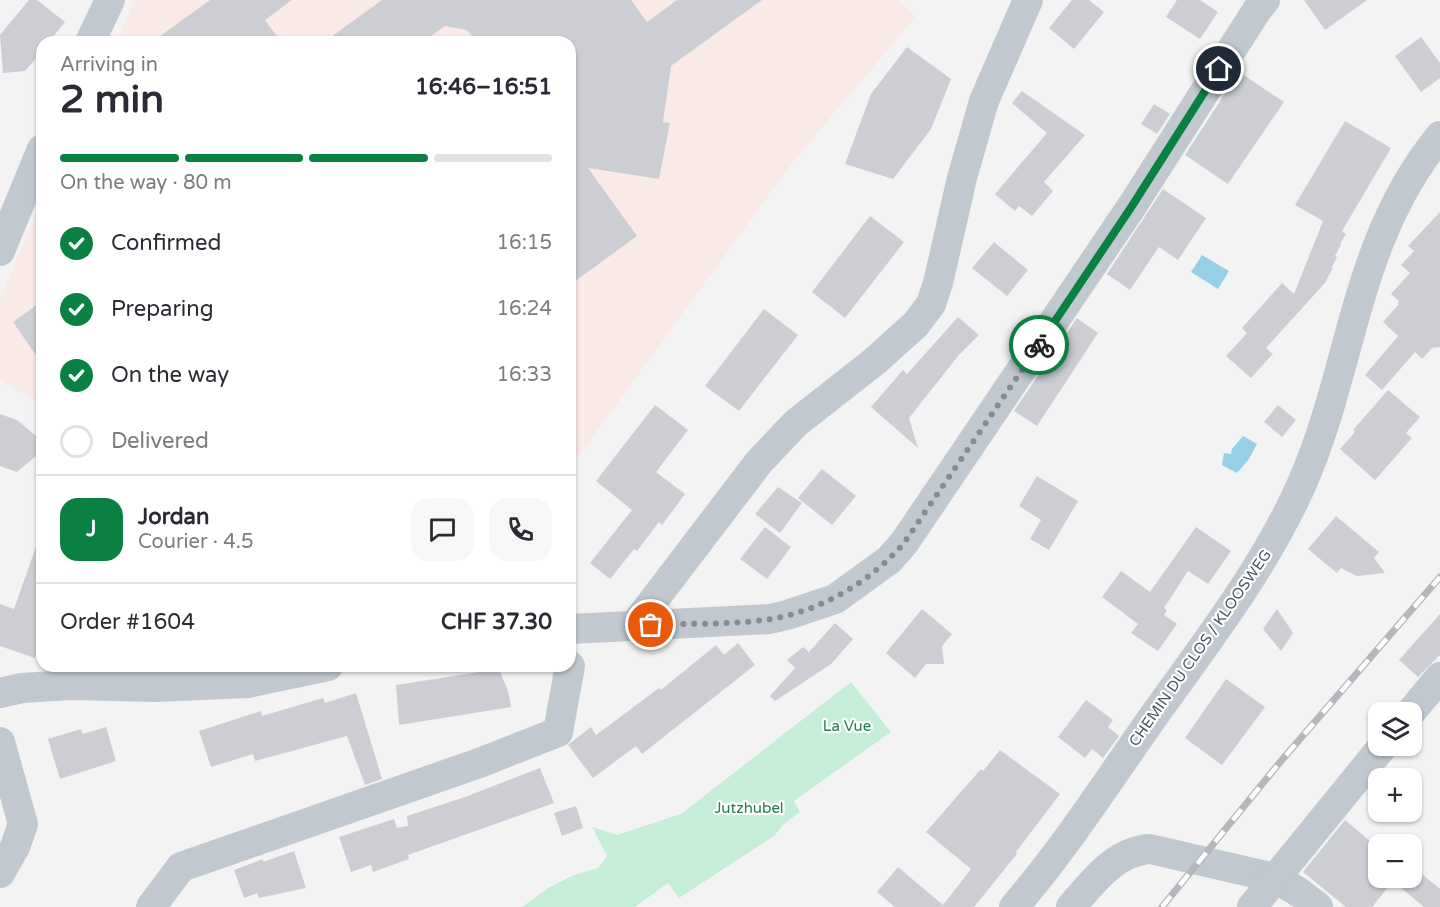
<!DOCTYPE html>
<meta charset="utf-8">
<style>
body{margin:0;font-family:"Varela Round",sans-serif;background:#f7f7f7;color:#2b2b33;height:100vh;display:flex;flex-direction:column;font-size:22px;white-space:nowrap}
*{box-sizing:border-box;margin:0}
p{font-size:20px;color:#7c7c81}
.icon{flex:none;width:33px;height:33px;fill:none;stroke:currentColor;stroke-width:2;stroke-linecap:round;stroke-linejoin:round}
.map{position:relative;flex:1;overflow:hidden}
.panel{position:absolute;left:36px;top:36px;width:540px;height:636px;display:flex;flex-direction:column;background:#fff;border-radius:18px;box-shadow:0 2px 4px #0004}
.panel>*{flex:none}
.fabs{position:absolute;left:1368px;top:702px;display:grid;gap:12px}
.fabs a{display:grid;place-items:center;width:54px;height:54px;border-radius:12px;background:#fff;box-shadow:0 2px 4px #0004;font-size:30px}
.pin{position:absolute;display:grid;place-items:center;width:51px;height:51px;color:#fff;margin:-26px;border:3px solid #fff;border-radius:50%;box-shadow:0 2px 6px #0007}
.courier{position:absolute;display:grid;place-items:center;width:60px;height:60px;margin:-30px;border:4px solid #0b8043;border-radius:50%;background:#fff;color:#222;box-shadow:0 2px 8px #0007}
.head em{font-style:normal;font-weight:700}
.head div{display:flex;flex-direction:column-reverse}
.head{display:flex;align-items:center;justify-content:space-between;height:102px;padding:0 24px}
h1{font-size:39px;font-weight:700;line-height:45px}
.bar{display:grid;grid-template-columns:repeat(4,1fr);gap:9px 6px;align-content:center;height:72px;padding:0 24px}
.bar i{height:8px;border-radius:4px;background:#e1e1e2}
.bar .active{background:#0b8043}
.bar p{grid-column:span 4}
.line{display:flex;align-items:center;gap:15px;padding:0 24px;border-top:2px solid #e1e1e2}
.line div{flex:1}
.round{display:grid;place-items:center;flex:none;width:63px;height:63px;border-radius:18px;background:#f7f7f7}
ol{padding:0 24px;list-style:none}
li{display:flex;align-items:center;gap:18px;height:66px}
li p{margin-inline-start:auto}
li .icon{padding:6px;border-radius:50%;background:#0b8043;color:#fff;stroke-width:4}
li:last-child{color:#7c7c81}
li i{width:33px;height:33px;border:3px solid #e1e1e2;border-radius:50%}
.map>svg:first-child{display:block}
.medical{fill:#faeae7}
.green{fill:#c5edd8}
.water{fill:#96d0e7}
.building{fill:#cdced4}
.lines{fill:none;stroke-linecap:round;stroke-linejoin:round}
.minor{stroke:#c1c8d0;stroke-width:30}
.rail-casing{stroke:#b5b7bc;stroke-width:7}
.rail{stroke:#fff;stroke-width:4.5;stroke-dasharray:14;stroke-linecap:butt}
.done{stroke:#868c93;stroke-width:6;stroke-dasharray:0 10.8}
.route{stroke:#0b8043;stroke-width:8}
.labels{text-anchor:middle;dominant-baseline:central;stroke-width:4.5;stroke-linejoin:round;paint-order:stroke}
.street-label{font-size:15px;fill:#4b545f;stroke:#fff}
.park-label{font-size:15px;fill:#1f7d55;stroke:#fff}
</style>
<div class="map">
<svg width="1440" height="907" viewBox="0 0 1440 907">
<rect width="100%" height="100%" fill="#f4f3f3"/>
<g class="medical">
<path d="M 135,0 L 898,0 L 916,16 L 793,162 L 570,468 L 570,42 L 115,42 Z"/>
<path d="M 42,199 L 42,405 L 0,380 L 0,300 Z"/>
</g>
<path class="green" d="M 851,682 L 891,732 L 794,801 L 800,812 L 785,823 L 774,836 L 679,898 L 668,883 L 635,907 L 522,907 L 548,888 L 574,875 L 598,868 L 607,856 L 592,827 L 617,835 L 681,814 Z"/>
<g class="water">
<path d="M 1202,255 L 1229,271 L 1218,289 L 1191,272 Z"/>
<path d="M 1243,436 L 1257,444 L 1249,459 L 1237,473 L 1222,465 L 1224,453 L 1231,454 L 1232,449 Z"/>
</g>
<g class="building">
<path d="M 29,0 L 37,0 L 65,22 L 49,42 L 42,42 L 42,51 L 25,71 L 3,73 L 0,35 Z"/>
<path d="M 210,0 L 292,0 L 265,20 L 281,42 L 152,42 Z"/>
<path d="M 382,0 L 631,0 L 647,22 L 677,0 L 762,0 L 671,66 L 663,122 L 670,123 L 659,179 L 588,168 L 637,236 L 570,285 L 570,42 L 476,42 L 467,30 L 445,26 L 423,42 L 324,42 Z"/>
<path d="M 1072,0 L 1089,0 L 1104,12 L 1074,49 L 1049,28 Z"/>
<path d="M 1177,0 L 1200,0 L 1218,12 L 1200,39 L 1166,17 Z"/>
<path d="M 1304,0 L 1367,0 L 1325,30 Z"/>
<path d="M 1421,37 L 1440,63 L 1440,78 L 1421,92 L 1395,56 Z"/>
<path d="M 907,47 L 951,79 L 931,129 L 893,179 L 845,164 L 871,94 Z"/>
<path d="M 1239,72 L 1284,102 L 1228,184 L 1185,155 Z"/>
<path d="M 1022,91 L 1085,135 L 1044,182 L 1053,191 L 1032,216 L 1019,206 L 1015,211 L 995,194 L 1047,133 L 1012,103 Z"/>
<path d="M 1154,104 L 1170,114 L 1157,134 L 1141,124 Z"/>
<path d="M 1345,121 L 1391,148 L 1342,231 L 1346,234 L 1340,244 L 1341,245 L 1335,256 L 1337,257 L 1332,267 L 1333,268 L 1325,283 L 1266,348 L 1273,354 L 1251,378 L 1226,356 L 1247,333 L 1242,328 L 1282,283 L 1294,294 L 1323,221 L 1295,205 Z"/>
<path d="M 1163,189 L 1206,218 L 1178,260 L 1159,247 L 1130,290 L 1107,274 Z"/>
<path d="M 1440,212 L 1440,347 L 1432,348 L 1422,359 L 1415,352 L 1382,390 L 1365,375 L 1398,336 L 1383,322 L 1399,304 L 1398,303 L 1399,301 L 1391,294 L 1410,273 L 1401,265 L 1414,251 L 1408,246 Z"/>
<path d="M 870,216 L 904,242 L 845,318 L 812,292 Z"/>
<path d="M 994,242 L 1028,270 L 1007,296 L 972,268 Z"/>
<path d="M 42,301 L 42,364 L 13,322 Z"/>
<path d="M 764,309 L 798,335 L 739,411 L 705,386 Z"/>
<path d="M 958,317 L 979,335 L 958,356 L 909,418 L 918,448 L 871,407 L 903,370 L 907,374 Z"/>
<path d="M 1077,318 L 1098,333 L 1037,426 L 1014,411 Z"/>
<path d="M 1388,390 L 1420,417 L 1406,433 L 1412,438 L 1375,480 L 1340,449 L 1355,432 L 1353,430 Z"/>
<path d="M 655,405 L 688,430 L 656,472 L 685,494 L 662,525 L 659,522 L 637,551 L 634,549 L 610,579 L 590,563 L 632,510 L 596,481 Z"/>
<path d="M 1278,405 L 1296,420 L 1282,437 L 1264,422 Z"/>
<path d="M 0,414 L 17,420 L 42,441 L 42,451 L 17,472 L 0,466 Z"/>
<path d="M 822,469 L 856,496 L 832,525 L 798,498 Z"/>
<path d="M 1037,476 L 1078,501 L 1049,550 L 1030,539 L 1041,520 L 1019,506 Z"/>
<path d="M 778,487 L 802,503 L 780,533 L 755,514 Z"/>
<path d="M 1336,516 L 1379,552 L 1374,558 L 1385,573 L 1357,576 L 1341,568 L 1337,573 L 1308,549 Z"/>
<path d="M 765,527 L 791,547 L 767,579 L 740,559 Z"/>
<path d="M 1196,527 L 1231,551 L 1208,584 L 1188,571 L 1164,608 L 1167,610 L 1164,615 L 1177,624 L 1158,651 L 1131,633 L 1138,624 L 1102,597 L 1121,571 L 1150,592 Z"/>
<path d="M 39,538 L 42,539 L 42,653 L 37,652 L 35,658 L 0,646 L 0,604 L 14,609 Z"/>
<path d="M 922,609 L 952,634 L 942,646 L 944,664 L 926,664 L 915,678 L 886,653 Z"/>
<path d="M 1277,609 L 1293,633 L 1281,651 L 1263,629 Z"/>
<path d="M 1440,614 L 1440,655 L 1418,677 L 1399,660 Z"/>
<path d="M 835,623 L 853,639 L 831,664 L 775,701 L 770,696 L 795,668 L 787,660 L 803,647 L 809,652 Z"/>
<path d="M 738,643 L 755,665 L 642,754 L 636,746 L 593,778 L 568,745 L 591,727 L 596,735 L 659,688 L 661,690 L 716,645 L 724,655 Z"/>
<path d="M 499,669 L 508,691 L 511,707 L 399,725 L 396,685 Z"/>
<path d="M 1226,679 L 1265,707 L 1222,765 L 1185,738 Z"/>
<path d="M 356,693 L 382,779 L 365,785 L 347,736 L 255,761 L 253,754 L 211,767 L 199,731 L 261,711 L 262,716 L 323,698 L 325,703 Z"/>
<path d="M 1086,700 L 1113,720 L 1108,727 L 1119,736 L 1103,758 L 1092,749 L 1085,758 L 1058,737 Z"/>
<path d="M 106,727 L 116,761 L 60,779 L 48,739 L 81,729 L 83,734 Z"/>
<path d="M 1000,750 L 1060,794 L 1016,852 L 1017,854 L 974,907 L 895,907 L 877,892 L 898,867 L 943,905 L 971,869 L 926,832 L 981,769 L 983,771 Z"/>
<path d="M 540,768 L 554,803 L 408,855 L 409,859 L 373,872 L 371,865 L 351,872 L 339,837 L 394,819 L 397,828 L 408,826 L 407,816 L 465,797 Z"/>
<path d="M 576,806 L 583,828 L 562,836 L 554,813 Z"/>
<path d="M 1345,820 L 1370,841 L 1374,836 L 1385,844 L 1378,844 L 1378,878 L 1412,878 L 1412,866 L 1440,889 L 1440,907 L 1424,907 L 1393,881 L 1372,907 L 1346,907 L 1303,872 Z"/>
<path d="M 294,851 L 306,888 L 259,898 L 257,893 L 244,898 L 234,870 L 263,859 L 263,862 Z"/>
</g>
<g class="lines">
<g class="minor">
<path d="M 90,42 L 110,0"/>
<path d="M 0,251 L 42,149"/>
<path d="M 634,626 L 759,462 L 796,423 L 875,361 L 916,324 L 931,304 L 938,283 L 962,178 L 984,101 L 1028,0"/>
<path d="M 570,629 L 770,619 L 787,615 L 835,599 L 889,560 L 904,543 L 1132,206 L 1257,10 L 1265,0"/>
<path d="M 0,693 L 22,688 L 71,685 L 155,687 L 248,683 L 328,666"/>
<path d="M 1411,712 L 1440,677"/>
<path d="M 0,742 L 23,824 L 15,847 L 0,873"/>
<path d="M 151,907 L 181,867 L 482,762 L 558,732 L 570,666"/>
<path d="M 1014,907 C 1065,848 1108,781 1153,717 C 1206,643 1262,571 1300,488 C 1354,368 1352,244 1440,136"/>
<path d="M 1071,907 C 1093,882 1115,851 1150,849 L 1275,878 L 1297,891 L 1318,907"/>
<path d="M 1252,907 L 1383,746"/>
</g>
<g class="rail-casing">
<path id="rail" d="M 1162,907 L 1281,761 L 1440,577"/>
</g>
<use href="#rail" class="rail"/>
</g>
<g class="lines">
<path class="done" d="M 651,625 C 690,623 733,625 771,619 C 823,610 870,582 904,543 L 1039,345"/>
<path class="route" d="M 1039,345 L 1132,206 L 1219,69"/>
</g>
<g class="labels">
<g class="street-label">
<text transform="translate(1200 648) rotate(-55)">CHEMIN DU CLOS / KLOOSWEG</text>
</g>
<g class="park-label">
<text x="847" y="726">La Vue</text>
<text x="749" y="808">Jutzhubel</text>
</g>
</g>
</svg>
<div class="fabs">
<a><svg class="icon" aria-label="layers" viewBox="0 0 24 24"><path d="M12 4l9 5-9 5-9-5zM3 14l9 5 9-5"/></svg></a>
<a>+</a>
<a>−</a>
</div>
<div class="pin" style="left:651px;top:625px;background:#ea580c"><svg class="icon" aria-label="bag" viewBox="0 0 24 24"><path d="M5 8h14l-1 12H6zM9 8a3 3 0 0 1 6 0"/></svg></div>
<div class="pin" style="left:1219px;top:69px;background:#1f2937"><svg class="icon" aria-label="home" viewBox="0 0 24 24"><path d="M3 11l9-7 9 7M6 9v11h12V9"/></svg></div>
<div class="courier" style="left:1039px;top:345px"><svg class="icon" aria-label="bike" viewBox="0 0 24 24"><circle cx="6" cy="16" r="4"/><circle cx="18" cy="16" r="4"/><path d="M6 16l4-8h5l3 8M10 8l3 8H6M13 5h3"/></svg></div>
<section class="panel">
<div class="head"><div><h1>2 min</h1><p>Arriving in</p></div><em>16:46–16:51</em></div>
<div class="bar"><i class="active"></i><i class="active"></i><i class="active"></i><i></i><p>On the way · 80 m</p></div>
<ol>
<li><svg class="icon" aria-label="check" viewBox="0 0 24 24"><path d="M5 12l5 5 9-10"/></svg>Confirmed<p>16:15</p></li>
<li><svg class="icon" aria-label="check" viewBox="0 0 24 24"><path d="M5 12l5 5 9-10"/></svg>Preparing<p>16:24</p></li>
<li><svg class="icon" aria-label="check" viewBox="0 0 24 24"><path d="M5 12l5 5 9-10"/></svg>On the way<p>16:33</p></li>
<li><i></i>Delivered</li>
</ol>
<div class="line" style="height:108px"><b class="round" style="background:#0b8043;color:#fff">J</b><div><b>Jordan</b><p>Courier · 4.5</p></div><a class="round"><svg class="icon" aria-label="chat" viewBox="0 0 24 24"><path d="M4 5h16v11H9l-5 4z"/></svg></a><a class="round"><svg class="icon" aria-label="phone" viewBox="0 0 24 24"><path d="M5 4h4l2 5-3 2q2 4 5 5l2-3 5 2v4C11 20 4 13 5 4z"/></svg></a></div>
<div class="line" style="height:78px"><div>Order #1604</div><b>CHF 37.30</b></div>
</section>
</div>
